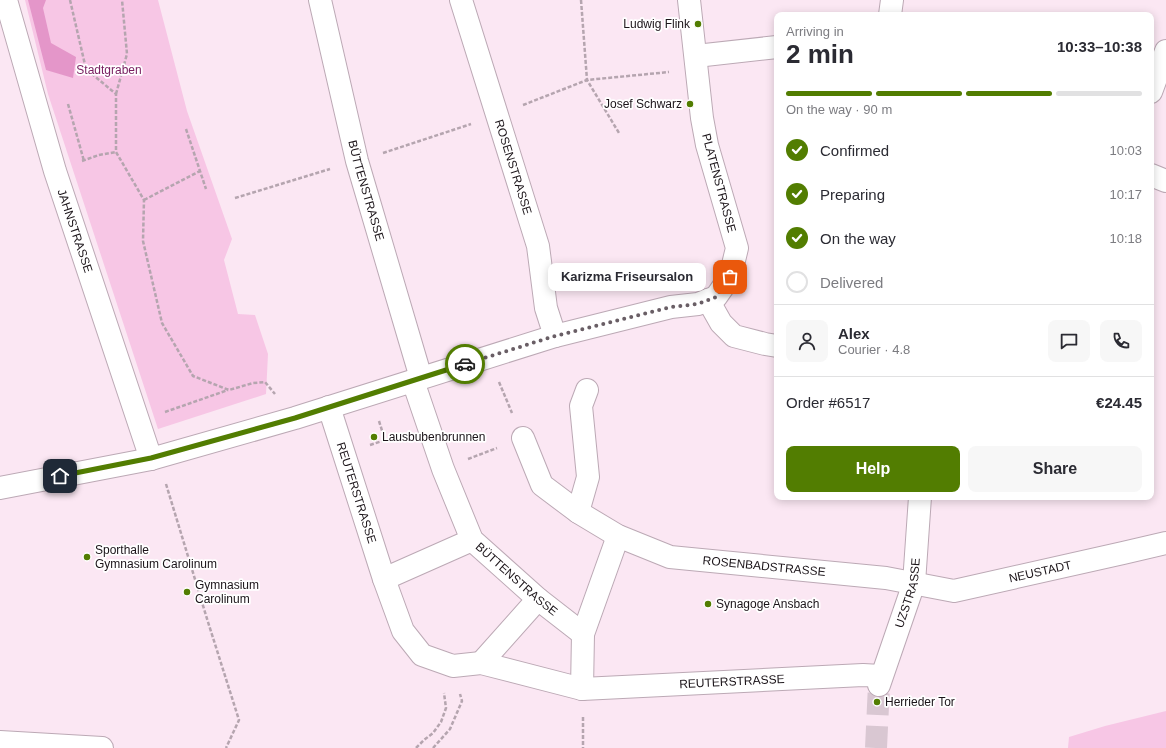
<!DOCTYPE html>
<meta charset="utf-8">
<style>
body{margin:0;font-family:Arial,sans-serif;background:#f7f7f7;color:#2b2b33;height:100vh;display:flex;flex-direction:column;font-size:15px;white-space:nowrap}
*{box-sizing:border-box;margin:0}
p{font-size:13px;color:#7c7c81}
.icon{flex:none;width:22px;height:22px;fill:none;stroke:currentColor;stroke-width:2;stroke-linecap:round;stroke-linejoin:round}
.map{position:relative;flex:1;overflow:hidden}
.side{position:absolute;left:774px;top:12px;width:380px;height:488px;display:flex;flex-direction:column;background:#fff;border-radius:8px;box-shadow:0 2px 10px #0003}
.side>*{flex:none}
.pin{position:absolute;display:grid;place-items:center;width:34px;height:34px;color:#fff;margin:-17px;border-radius:8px;box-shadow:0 2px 6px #0006}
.courier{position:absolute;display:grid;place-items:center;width:40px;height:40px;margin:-20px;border:3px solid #527d01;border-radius:50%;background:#fff;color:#222;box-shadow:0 1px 5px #0007}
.bubble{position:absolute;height:28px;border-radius:8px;background:#fff;box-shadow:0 2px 10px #0003;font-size:13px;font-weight:600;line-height:28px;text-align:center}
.head em{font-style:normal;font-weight:600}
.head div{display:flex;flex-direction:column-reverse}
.head{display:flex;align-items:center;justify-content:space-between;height:68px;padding:0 12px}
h1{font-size:26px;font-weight:600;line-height:30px}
.bar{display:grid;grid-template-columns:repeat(4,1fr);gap:6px 4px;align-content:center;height:48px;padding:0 12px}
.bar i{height:5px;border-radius:3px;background:#e1e1e2}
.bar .active{background:#527d01}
.bar p{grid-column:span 4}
.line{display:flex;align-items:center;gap:10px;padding:0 12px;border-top:1px solid #e1e1e2}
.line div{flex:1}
.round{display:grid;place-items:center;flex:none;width:42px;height:42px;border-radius:8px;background:#f7f7f7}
ol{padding:0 12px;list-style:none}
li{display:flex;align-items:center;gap:12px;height:44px}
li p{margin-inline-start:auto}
li .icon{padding:4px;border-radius:50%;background:#527d01;color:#fff;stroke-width:4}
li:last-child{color:#7c7c81}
li i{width:22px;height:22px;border:2px solid #e1e1e2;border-radius:50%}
.primary-button{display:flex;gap:8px;margin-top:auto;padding:8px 12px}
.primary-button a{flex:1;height:46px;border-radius:8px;background:#527d01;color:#fff;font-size:16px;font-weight:600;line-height:46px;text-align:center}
.primary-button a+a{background:#f7f7f7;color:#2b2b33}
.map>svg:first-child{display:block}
.green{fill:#f7c6e5}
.forest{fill:#e496c9}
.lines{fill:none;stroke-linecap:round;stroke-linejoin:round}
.minor-tunnel{stroke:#d9c7d2;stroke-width:22;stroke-dasharray:22 11;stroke-linecap:butt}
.minor-casing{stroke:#bca9b5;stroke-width:24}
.path{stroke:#b5a5af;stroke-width:2.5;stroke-dasharray:4 2;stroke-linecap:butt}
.minor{stroke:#fff;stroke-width:22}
.done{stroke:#695e65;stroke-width:4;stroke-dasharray:0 7.2}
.route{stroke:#527d01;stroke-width:5}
.poi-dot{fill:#527d01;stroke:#fff;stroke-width:1.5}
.labels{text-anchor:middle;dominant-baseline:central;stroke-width:3.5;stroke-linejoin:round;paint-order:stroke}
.poi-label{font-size:12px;fill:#1b1419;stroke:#fff;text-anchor:start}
.park-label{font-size:12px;fill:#771d5f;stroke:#fff}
.street-label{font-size:12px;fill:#1b1419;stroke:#fff}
</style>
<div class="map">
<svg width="1166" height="748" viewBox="0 0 1166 748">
<rect width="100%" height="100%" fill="#fbe7f3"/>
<g class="green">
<path d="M 25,0 L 158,0 L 187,111 L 232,239 L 224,260 L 238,314 L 255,315 L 268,354 L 266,394 L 158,429 L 48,94 Z"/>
<path d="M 1166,711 L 1166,748 L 1068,748 L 1069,737 L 1105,726 Z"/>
</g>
<path class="forest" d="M 28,0 L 46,0 L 43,8 L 51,43 L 76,57 L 73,78 L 46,70 Z"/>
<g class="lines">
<path class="minor-tunnel" d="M 876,748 L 879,685"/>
<g class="minor-casing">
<g id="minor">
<path id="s1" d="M 6,0 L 55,171 L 151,459"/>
<path id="s2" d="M 320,0 L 357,161 L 421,378"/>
<path id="s3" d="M 461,0 L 538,246 L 546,308 L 555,336"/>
<path d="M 890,15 L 892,0"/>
<path d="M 696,56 L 777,47"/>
<path d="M 1151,92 L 1166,51"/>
<path d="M 1151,175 L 1166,181"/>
<path d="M 708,300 L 721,323 L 734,336 L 765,344 L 777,346"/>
<path id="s4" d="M 413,381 L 443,469 L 472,540 L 538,599 L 583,634"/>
<path id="s5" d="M 329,407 L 384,579 L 403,631 L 422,655 L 453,666 L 481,663 L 582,689 L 863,675 L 881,676"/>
<path id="s6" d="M 523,438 L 542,485 L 578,512 L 618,536 L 670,557 L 886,578 L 954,591 L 1123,553 L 1166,543"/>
<path d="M 0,488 L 151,459 L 295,418 L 555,336 L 671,307 L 698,304 L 716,297 L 730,277 L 737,248 L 707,145 L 702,118 L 689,0"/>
<path d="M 578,512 L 588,477 L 581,406 L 587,390"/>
<path d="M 384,579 L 472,540"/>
<path d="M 481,663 L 538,599"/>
<path id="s7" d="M 879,685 L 914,583 L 920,497"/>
<path d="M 582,689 L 583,634 L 618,536"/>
<path d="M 0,742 L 102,748"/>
</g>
</g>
<g class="path">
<path d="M 70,0 L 86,69 L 116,94 L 116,152 L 144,200 L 143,241 L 162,323 L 193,376 L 229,390 L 253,383 L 265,382 L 275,394"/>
<path d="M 581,0 L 587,80 L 619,133"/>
<path d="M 116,94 L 127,54 L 122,0"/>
<path d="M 68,104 L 84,161"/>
<path d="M 523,105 L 587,80 L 669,72"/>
<path d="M 186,129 L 206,189"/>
<path d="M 383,153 L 471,124"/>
<path d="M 82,161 L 99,155 L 116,152"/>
<path d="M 235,198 L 330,169"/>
<path d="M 144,200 L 200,171"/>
<path d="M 499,382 L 512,413"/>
<path d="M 165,412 L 228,390"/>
<path d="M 379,421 L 385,440"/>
<path d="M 370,445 L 401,435"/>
<path d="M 468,459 L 497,448"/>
<path d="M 166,484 L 208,622 L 239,720 L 226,748"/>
<path d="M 583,717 L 583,748"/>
<path d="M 416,748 L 424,740 L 433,733 L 441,722 L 446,708 L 444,693"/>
<path d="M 433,748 L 450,729 L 462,701 L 460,694"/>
</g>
<use href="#minor" class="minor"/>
</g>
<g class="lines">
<path class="done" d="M 465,364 L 555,336 L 671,307 L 698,304 L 716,297 L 730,277"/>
<path class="route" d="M 60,476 L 151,458 L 295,418 L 465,364"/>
</g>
<g class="poi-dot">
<circle cx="698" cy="24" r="4"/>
<circle cx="690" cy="104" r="4"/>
<circle cx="374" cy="437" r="4"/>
<circle cx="87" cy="557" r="4"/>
<circle cx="187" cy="592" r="4"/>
<circle cx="708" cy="604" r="4"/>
<circle cx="877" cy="702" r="4"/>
</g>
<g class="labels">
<g class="poi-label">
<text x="690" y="24" text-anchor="end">Ludwig Flink</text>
<text x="682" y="104" text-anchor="end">Josef Schwarz</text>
<text x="382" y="437">Lausbubenbrunnen</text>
<text x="95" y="550">Sporthalle<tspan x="95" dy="14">Gymnasium Carolinum</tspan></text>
<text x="195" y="585">Gymnasium<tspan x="195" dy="14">Carolinum</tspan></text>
<text x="716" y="604">Synagoge Ansbach</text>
<text x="885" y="702">Herrieder Tor</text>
</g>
<g class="park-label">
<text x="109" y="70">Stadtgraben</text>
</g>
<g class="street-label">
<text stroke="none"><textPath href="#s3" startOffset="175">ROSENSTRASSE</textPath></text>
<text transform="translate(719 183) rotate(75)">PLATENSTRASSE</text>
<text stroke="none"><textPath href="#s2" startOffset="196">BÜTTENSTRASSE</textPath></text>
<text stroke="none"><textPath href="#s1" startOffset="241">JAHNSTRASSE</textPath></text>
<text stroke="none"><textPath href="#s5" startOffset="90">REUTERSTRASSE</textPath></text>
<text stroke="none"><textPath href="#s6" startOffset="293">ROSENBADSTRASSE</textPath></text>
<text stroke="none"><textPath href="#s6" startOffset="573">NEUSTADT</textPath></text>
<text stroke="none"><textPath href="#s4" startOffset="229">BÜTTENSTRASSE</textPath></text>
<text stroke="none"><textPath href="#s7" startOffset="97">UZSTRASSE</textPath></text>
<text stroke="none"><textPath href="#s5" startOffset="582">REUTERSTRASSE</textPath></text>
</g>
</g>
</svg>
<div class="pin" style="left:730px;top:277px;background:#ea580c"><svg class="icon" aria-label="bag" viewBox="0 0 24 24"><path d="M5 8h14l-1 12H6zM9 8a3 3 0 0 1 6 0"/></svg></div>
<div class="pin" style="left:60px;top:476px;background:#1f2937"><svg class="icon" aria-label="home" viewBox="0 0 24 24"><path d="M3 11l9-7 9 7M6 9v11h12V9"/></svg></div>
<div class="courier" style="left:465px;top:364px"><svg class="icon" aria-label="car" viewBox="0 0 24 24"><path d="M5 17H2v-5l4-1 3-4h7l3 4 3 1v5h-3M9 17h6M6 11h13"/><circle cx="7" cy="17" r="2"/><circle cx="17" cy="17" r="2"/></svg></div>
<div class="bubble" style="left:548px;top:263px;width:158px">Karizma Friseursalon</div>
<section class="side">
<div class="head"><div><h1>2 min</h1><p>Arriving in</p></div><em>10:33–10:38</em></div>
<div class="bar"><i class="active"></i><i class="active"></i><i class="active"></i><i></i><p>On the way · 90 m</p></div>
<ol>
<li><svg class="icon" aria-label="check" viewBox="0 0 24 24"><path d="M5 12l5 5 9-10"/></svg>Confirmed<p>10:03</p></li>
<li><svg class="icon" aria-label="check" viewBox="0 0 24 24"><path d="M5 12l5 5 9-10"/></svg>Preparing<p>10:17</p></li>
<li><svg class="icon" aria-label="check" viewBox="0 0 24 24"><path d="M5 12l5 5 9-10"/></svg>On the way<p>10:18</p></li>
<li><i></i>Delivered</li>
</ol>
<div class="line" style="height:72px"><a class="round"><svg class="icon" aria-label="person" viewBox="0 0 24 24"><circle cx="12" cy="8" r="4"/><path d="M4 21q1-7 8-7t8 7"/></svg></a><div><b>Alex</b><p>Courier · 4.8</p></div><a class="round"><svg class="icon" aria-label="chat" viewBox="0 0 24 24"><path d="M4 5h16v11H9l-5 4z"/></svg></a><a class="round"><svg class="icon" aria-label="phone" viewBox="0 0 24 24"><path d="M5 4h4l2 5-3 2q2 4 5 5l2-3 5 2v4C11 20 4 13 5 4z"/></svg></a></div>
<div class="line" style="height:52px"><div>Order #6517</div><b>€24.45</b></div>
<div class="primary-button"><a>Help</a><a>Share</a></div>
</section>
</div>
